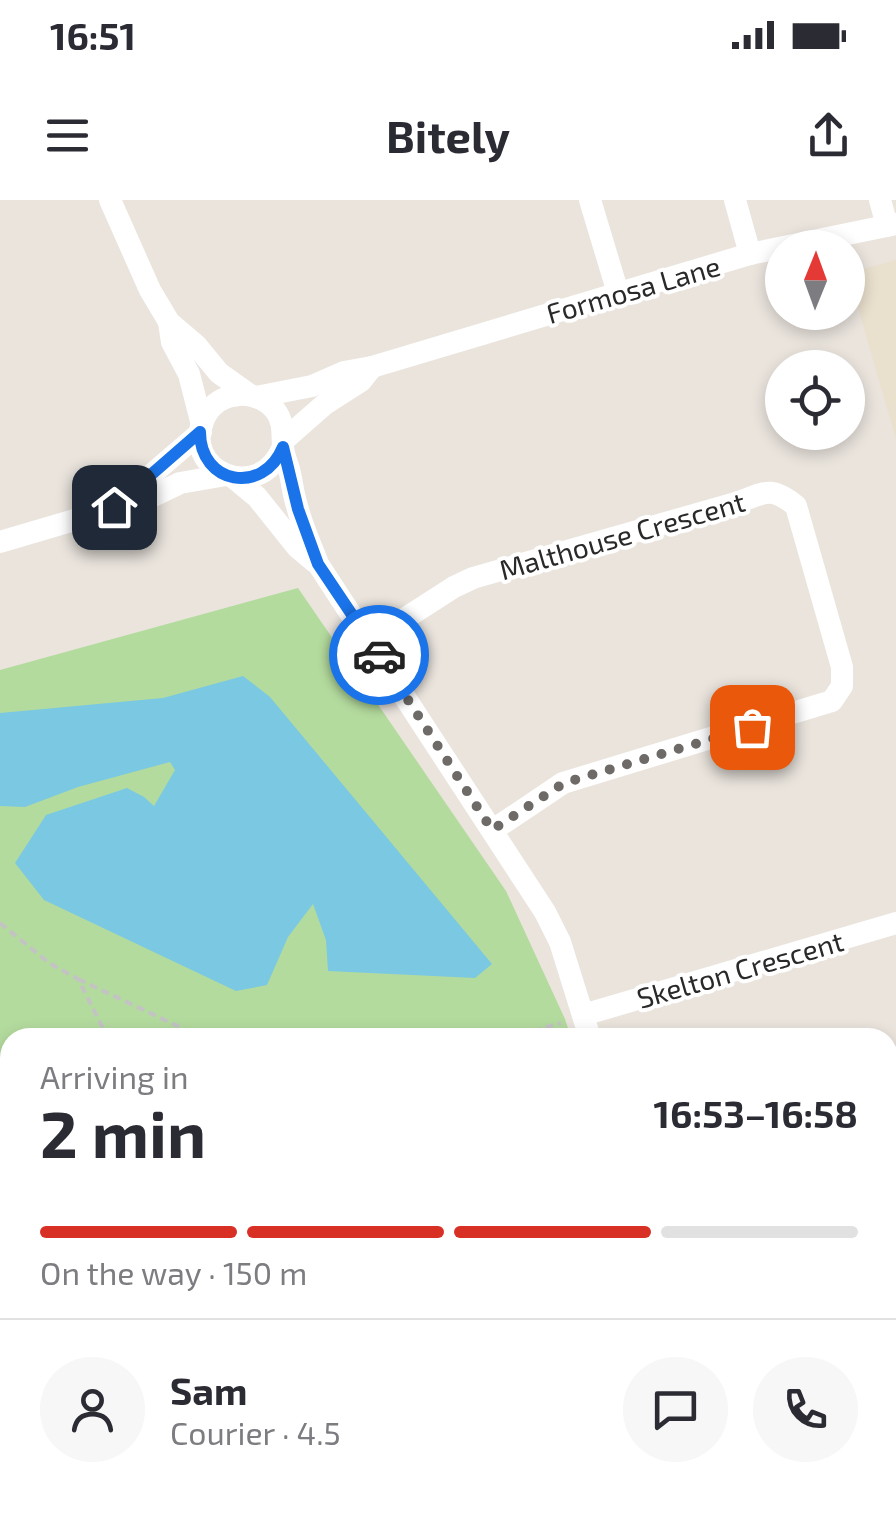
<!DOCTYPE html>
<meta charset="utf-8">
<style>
body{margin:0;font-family:"Exo 2",sans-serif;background:#f7f7f7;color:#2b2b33;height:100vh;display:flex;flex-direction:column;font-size:38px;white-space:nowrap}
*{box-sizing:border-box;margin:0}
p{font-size:32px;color:#7c7c81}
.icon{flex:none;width:55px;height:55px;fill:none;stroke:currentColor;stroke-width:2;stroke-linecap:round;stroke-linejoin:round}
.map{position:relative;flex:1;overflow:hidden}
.drawer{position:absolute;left:0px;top:828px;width:898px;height:492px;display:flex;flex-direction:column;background:#fff;border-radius:30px 30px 0 0;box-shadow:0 5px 15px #0003}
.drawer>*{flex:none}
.needle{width:65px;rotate:1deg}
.controls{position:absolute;left:765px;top:30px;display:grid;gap:20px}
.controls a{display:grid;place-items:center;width:100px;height:100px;border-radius:50%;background:#fff;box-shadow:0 5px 15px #0003;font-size:50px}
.pin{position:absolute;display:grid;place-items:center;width:85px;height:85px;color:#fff;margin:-42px;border-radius:20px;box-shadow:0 5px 15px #0006}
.courier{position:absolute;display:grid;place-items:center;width:100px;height:100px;margin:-50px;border:8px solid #1a73e8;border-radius:50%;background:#fff;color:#222;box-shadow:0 2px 12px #0007}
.summary em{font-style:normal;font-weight:700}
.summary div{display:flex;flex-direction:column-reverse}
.summary{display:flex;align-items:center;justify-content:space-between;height:170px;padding:0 40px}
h1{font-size:65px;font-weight:700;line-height:75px}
.bar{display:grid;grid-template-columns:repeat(4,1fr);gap:15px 10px;align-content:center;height:120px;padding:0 40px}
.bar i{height:12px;border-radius:8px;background:#e1e1e2}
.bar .on{background:#d93025}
.bar p{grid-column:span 4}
.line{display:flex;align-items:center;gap:25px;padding:0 40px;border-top:2px solid #e1e1e2}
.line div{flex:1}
.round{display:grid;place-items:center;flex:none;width:105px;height:105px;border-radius:52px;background:#f7f7f7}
.status{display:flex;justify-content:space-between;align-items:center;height:70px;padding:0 50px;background:#fff;direction:ltr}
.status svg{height:28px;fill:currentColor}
header{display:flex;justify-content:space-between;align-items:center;height:130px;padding:0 40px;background:#fff;font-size:45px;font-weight:700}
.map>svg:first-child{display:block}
.education{fill:#eae0ce}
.green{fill:#b4db9e}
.water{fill:#7ac8e2}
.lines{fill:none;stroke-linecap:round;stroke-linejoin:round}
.stream{stroke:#7ac8e2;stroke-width:6}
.path{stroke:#c3c3c3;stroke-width:4;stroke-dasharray:8 5;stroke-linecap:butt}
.minor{stroke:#fff;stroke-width:22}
.done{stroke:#6d6a68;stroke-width:10;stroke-dasharray:0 18}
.route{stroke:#1a73e8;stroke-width:12}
.labels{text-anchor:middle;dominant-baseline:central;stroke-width:8;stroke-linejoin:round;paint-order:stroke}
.street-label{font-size:28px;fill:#292929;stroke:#fff}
</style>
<div class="status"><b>16:51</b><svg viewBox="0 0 49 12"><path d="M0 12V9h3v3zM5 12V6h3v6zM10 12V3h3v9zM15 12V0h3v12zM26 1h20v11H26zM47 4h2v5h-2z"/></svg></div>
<header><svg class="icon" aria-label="menu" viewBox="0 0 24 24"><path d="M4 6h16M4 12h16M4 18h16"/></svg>Bitely<svg class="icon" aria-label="share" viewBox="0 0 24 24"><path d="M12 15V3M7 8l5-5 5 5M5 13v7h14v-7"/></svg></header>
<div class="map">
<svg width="896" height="1319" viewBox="0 0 896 1319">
<rect width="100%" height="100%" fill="#eae4dd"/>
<path class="education" d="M 896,60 L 896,239 L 848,73 Z"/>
<path class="green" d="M 298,388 L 506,691 L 565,819 L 571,837 L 10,838 L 10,1310 L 142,1310 L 141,1319 L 0,1319 L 0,470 Z"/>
<path class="water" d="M 243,476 L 270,497 L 492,764 L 475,778 L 328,771 L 326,740 L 313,704 L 288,737 L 267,785 L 236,791 L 44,700 L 15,663 L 46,615 L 127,588 L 144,597 L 154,606 L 175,570 L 170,562 L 78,587 L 25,607 L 0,606 L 0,513 L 163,498 Z"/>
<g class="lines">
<g class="stream">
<path d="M 0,921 L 10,910"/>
<path d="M 0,1033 L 10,1030"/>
<path d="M 0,1148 L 10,1147"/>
<path d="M 10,1236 L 6,1252 L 10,1263"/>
<path d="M 17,1319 L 17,1310"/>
</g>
<g class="path">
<path d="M 0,723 L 49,763 L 78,779 L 108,838"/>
<path d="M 78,779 L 203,838"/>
<path d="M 373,838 L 429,838"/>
<path d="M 508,838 L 561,823"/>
<path d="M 154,1310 L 154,1319"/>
</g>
<g class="minor">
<path d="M 110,0 L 150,90 L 169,122 L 196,145 L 219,173 L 250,195"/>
<path d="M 590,0 L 618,93"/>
<path d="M 735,0 L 750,54"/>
<path d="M 880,0 L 887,26"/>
<path d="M 169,122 L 172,142 L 189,174 L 202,225"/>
<path d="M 256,197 L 312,186 L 344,172 L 372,167 L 750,54 L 896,24"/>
<path d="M 284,240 L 325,204 L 361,181 L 372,167"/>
<path d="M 283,247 C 259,306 180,270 204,219 C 209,207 220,198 233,196 C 248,192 265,198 275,210 C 284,222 282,232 283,246 C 283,254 287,262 289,269 C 292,281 293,294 297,306 C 302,326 311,345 318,364 L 545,712 L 560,742 L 590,838"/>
<path d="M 234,278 L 257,297 L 297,347 L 315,362"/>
<path d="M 116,305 L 201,232"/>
<path d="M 0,342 L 149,298 L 180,283 L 226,275"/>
<path d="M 370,441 L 454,387 L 473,378 L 739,302 C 765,292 772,286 796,306 L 842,467 L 842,486 L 832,501 L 563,583 L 493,630"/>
<path d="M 583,815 L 896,723"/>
<path d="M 888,956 L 896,954"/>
<path d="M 888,1199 L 896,1196"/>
<path d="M 311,1310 L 311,1319"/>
<path d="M 497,1319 L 526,1310"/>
</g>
</g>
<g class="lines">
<path class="done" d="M 379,455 L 492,630 L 564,583 L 752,527"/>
<path class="route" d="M 114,307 L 200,232 C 200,284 263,296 283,247 L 298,309 L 318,364 L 379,455"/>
</g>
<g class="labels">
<g class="street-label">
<text transform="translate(633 89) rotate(-16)">Formosa Lane</text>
<text transform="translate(622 335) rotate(-16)">Malthouse Crescent</text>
<text transform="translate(740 769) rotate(-16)">Skelton Crescent</text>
</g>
</g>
</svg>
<div class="controls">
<a><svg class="needle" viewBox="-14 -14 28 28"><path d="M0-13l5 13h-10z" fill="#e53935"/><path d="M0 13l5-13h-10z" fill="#7c7c81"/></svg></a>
<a><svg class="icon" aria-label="locate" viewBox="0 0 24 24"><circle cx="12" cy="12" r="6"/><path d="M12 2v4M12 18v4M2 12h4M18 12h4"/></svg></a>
</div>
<div class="pin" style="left:752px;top:527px;background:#ea580c"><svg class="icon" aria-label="bag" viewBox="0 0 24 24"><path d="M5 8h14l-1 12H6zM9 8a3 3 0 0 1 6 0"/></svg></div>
<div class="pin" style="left:114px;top:307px;background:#1f2937"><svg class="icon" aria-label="home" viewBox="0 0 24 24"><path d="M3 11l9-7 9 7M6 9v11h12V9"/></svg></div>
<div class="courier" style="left:379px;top:455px"><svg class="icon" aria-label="car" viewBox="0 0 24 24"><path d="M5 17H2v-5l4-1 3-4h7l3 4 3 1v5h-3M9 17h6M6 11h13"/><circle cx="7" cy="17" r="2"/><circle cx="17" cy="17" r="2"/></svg></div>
<section class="drawer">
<div class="summary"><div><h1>2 min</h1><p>Arriving in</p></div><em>16:53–16:58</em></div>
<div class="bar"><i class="on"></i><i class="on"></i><i class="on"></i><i></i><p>On the way · 150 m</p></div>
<div class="line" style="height:180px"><a class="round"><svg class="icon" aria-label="person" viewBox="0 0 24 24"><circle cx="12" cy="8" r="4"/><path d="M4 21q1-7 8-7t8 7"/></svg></a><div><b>Sam</b><p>Courier · 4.5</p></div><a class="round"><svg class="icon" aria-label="chat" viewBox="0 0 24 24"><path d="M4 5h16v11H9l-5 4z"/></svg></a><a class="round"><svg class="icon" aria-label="phone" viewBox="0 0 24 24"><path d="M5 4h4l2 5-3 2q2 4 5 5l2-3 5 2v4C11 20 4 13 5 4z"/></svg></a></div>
</section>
</div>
